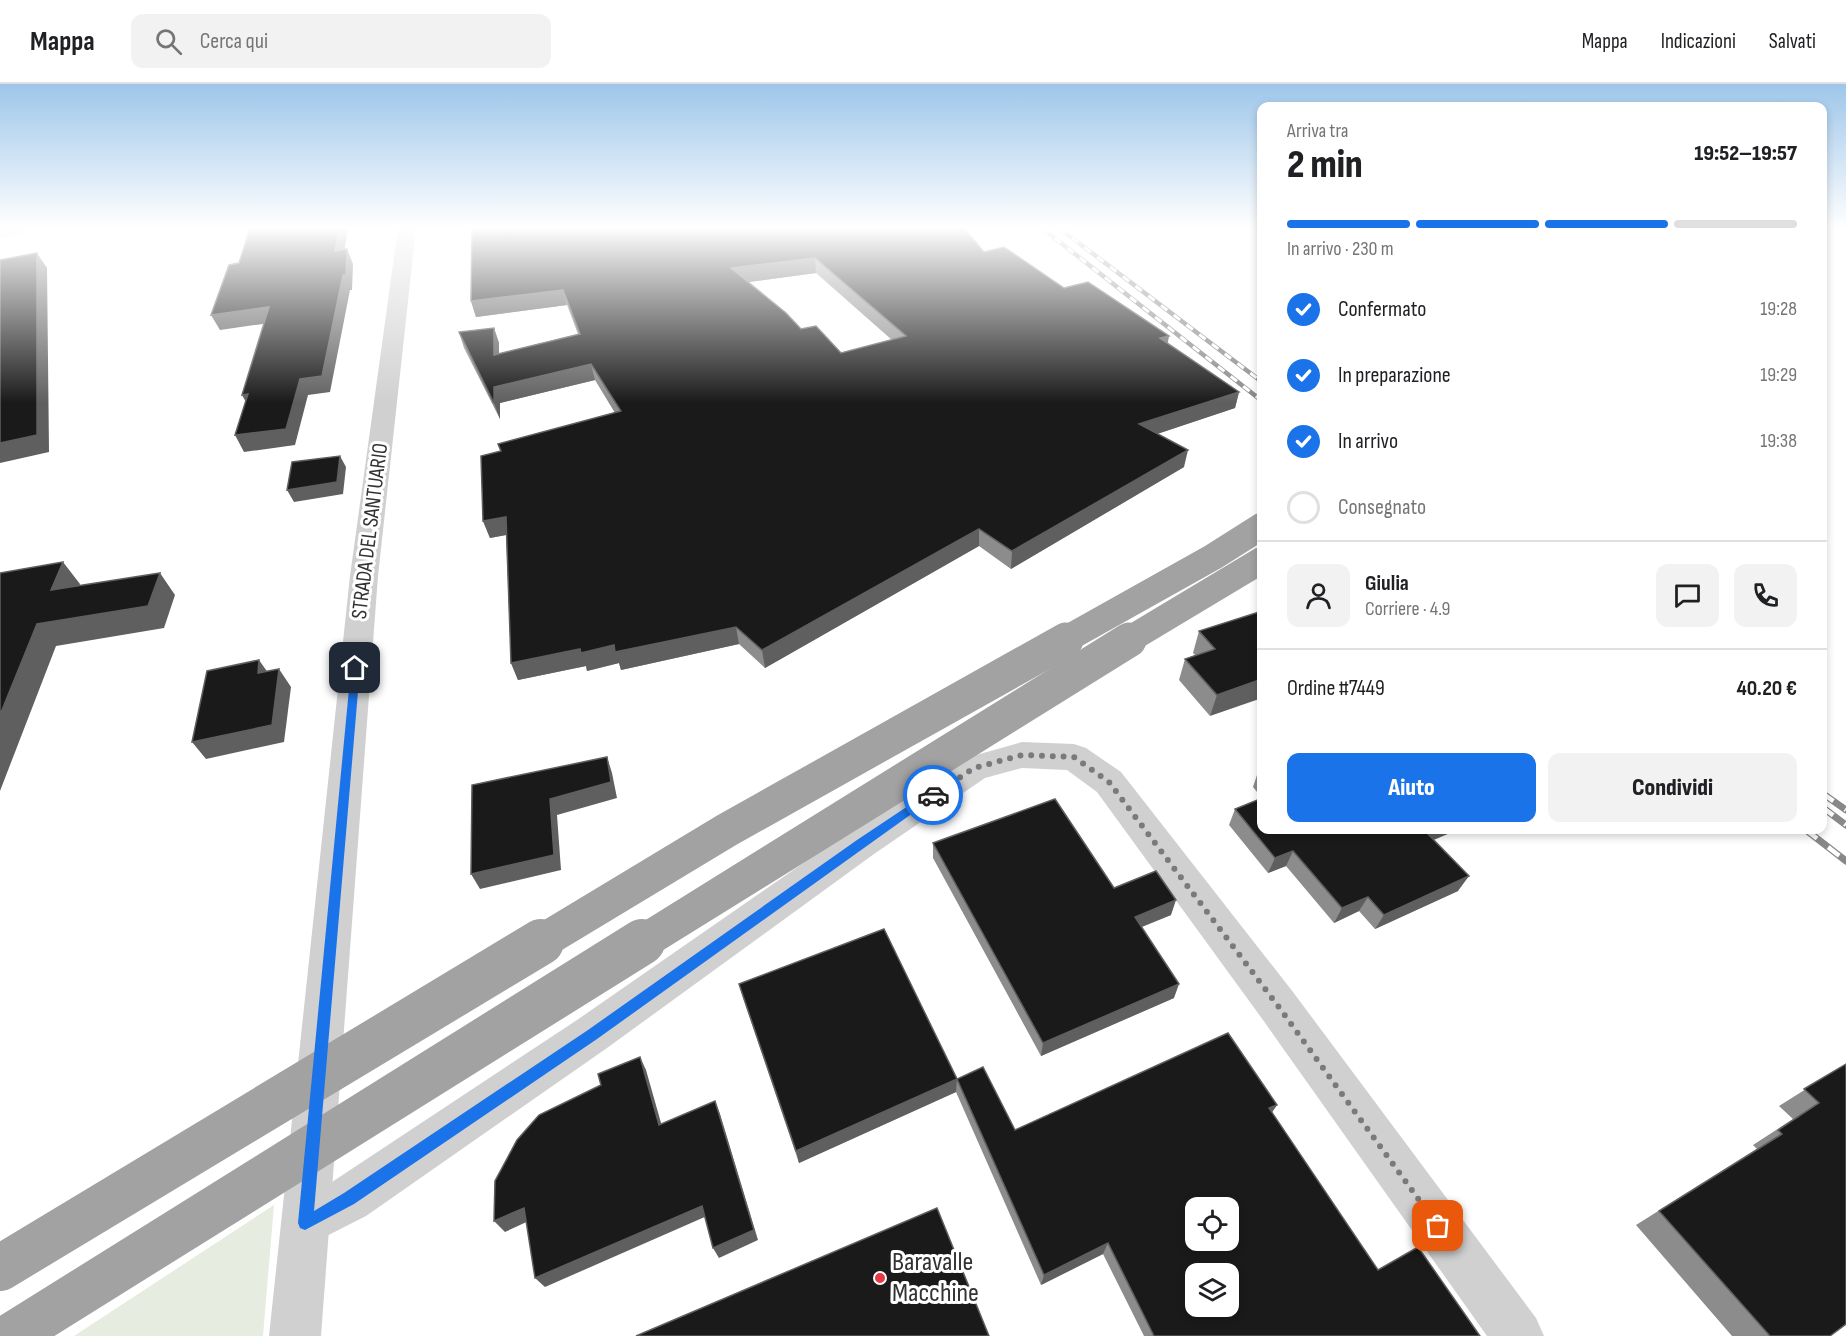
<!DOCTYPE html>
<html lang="it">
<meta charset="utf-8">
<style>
body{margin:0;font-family:"Sofia Sans Condensed",sans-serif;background:#f2f2f2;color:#202124;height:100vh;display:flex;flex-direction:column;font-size:22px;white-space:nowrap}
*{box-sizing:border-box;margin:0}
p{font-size:20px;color:#757577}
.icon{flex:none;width:33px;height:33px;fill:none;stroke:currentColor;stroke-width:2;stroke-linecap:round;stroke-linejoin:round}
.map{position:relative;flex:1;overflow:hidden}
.details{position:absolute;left:1257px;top:18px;width:570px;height:732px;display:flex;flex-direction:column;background:#fff;border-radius:12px;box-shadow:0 3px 9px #0003}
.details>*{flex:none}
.tools{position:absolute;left:1185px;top:1113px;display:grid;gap:12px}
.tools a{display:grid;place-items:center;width:54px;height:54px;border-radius:12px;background:#fff;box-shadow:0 3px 9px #0003;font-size:30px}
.pin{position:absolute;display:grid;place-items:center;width:51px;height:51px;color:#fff;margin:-26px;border-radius:12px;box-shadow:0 3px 9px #0006}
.courier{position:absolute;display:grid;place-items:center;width:60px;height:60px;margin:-30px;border:4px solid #1a73e8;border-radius:50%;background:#fff;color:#222;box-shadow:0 2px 8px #0007}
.summary em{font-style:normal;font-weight:800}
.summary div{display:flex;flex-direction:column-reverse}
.summary{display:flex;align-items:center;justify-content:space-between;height:102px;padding:0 30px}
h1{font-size:39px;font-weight:800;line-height:45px}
.bar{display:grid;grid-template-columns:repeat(4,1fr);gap:9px 6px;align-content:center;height:72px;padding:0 30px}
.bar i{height:8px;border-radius:4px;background:#e0e0e0}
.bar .selected{background:#1a73e8}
.bar p{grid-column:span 4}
.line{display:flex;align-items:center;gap:15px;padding:0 30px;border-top:2px solid #e0e0e0}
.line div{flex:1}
.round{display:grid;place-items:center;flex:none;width:63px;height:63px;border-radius:12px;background:#f2f2f2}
ol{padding:0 30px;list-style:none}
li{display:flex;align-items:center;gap:18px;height:66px}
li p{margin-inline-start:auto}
li .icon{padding:6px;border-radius:50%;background:#1a73e8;color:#fff;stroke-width:4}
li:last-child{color:#757577}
li i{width:33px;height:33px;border:3px solid #e0e0e0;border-radius:50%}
.primary-button{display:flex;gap:12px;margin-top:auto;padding:12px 30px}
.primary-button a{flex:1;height:69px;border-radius:12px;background:#1a73e8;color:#fff;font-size:24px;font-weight:800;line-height:69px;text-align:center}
.primary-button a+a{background:#f2f2f2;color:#202124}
header{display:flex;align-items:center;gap:36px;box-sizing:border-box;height:84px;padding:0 30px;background:#fff;border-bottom:2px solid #e0e0e0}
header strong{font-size:28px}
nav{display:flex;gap:33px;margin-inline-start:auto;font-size:21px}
.search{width:420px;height:54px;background:#f2f2f2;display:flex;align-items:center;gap:15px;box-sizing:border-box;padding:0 21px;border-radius:12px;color:#757577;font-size:22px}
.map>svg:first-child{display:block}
.green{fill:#e6ecdf}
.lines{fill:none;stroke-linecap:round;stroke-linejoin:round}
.minor{fill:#d0d0d0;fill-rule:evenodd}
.tertiary{fill:#d0d0d0;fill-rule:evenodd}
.rail-far1-casing{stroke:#888;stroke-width:4.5}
.rail-casing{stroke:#888;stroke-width:7}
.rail-far1{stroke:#fff;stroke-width:3;stroke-dasharray:8;stroke-linecap:butt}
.rail{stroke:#fff;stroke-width:4.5;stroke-dasharray:14;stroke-linecap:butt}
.trunk-bridge-far2{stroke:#a2a2a2;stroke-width:27}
.trunk-bridge-far1{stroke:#a2a2a2;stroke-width:35}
.trunk-bridge{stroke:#a2a2a2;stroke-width:46}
.wall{fill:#8c8c8c;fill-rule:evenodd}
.shaded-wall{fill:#5f5f5f}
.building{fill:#1a1a1a;stroke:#5f5f5f;stroke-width:1.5;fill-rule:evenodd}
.route{fill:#1a73e8}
.done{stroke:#7a7a7a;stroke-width:6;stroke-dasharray:0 10.8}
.poi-dot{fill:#e63946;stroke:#fff;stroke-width:2}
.labels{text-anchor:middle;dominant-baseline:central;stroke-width:6;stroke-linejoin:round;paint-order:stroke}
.street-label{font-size:22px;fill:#333;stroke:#fff}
.near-poi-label{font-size:27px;fill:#333;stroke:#fff;text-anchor:start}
</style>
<header>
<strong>Mappa</strong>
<div class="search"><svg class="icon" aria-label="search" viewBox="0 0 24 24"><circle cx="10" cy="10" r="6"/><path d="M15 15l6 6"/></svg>Cerca qui</div>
<nav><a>Mappa</a><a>Indicazioni</a><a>Salvati</a></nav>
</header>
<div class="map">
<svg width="1846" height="1252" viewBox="0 0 1846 1252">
<rect width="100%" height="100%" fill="#fff"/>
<path class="green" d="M 274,1121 L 263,1252 L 74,1252 Z"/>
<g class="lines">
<g class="minor">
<path d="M 0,144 L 28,144 L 25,148 L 0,154 Z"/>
<path d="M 1022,658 L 1074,660 L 1086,664 L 1121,688 L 1293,908 L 1536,1234 L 1544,1252 L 1487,1252 L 1263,936 L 1097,708 L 1067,686 L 1022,684 L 985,694 L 874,770 L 607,964 L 366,1132 L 305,1163 L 288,1156 L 281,1139 L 288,1122 L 332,1098 L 577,936 L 848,748 L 962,675 Z"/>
</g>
<path class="tertiary" d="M 398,144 L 416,144 L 378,492 L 321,1252 L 269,1252 L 350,492 Z"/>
<g class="rail-far1-casing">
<g id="rail-far1">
<path d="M 1042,144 L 1262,317"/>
<path d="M 1059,144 L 1262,298"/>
</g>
</g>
<g class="rail-casing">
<g id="rail">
<path d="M 1822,709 L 1846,726"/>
<path d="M 1822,723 L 1846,741"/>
<path d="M 1806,746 L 1846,777"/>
</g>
</g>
<use href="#rail-far1" class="rail-far1"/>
<use href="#rail" class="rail"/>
<g class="trunk-bridge-far2">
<path d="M 1063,557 L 1213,473 L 1262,442"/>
<path d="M 1127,557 L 1262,476"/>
</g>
<g class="trunk-bridge-far1">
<path d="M 538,860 L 727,746 L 1066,556"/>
<path d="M 640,860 L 1129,556"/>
</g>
<g class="trunk-bridge">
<path d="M 0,1184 L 541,858"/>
<path d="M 11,1252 L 642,858"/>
</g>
</g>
<g class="wall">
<path d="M 472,144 L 984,168 L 1169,252 L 1167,259 L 1239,308 L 1235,324 L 1157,350 L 1184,383 L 1011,485 L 979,462 L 765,584 L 739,560 L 621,586 L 619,579 L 587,587 L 586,582 L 518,596 L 511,579 L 506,451 L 490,454 L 483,437 L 500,367 L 615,329 L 595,296 L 500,319 L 500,335 L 464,264 L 459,248 L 494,244 L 499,259 L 499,270 L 578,250 L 567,221 L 476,233 L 471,217 ZM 816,189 L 892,256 L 841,269 L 801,245 L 748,198 Z"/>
<path d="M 1262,527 L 1210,632 L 1179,596 L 1185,575 L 1195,571 L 1193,569 L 1199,547 Z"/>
<path d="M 1262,687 L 1262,714 L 1253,703 L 1258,688 Z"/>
<path d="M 1235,725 L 1262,746 L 1457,746 L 1433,756 L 1458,807 L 1375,845 L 1359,827 L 1334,839 L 1286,782 L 1268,789 L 1229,741 Z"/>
<path d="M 933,759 L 1114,804 L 1171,831 L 1142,843 L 1174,914 L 1041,972 L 933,774 Z"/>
<path d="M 739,900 L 957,995 L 1015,1046 L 1277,1021 L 1272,1028 L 1378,1186 L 1480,1252 L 1144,1252 L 1103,1170 L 1041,1201 L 956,1008 L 799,1079 L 743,914 Z"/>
<path d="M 1846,980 L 1830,1252 L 1732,1252 L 1636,1141 L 1757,1065 L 1753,1061 L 1793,1035 L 1779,1022 Z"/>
</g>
<g class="shaded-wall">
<path d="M 339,144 L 348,144 L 342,181 L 335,167 Z"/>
<path d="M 347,165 L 353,180 L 352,206 L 350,206 L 330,308 L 308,311 L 295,361 L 244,368 L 235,351 L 300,295 Z"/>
<path d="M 37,169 L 47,184 L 49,368 L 0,379 L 0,359 Z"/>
<path d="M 815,174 L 816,189 L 734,200 L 731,184 Z"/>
<path d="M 563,206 L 567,221 L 476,233 L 471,217 Z"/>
<path d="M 269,223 L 276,238 L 220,246 L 211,231 Z"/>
<path d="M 494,244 L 499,259 L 499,287 L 494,271 Z"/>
<path d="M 1169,252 L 1166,268 L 1160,254 Z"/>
<path d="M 591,280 L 595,296 L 500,319 L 500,335 L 494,319 L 494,303 Z"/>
<path d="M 1239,308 L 1235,324 L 1136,357 L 1139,340 Z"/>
<path d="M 248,310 L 251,327 L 242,311 Z"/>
<path d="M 1188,366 L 1184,383 L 1011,485 L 1012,467 Z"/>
<path d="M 340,372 L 346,383 L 343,410 L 294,418 L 287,406 Z"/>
<path d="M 506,433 L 512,450 L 490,454 L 483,437 Z"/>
<path d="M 979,445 L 979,462 L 765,584 L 762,566 Z"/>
<path d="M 63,478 L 80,500 L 69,528 L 51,506 Z"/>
<path d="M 160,489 L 175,511 L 164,544 L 56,562 L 0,707 L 0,631 L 37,540 Z"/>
<path d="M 736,543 L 739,560 L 621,586 L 619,579 L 587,587 L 586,582 L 518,596 L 511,579 L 580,565 L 614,561 Z"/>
<path d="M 259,576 L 271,593 L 258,589 Z"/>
<path d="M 279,585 L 291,603 L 284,658 L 206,675 L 192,658 Z"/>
<path d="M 1262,595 L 1262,614 L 1210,632 L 1217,611 Z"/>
<path d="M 607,673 L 612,689 L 617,714 L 557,731 L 561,786 L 480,805 L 471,790 L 550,715 Z"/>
<path d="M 1431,746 L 1457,746 L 1417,763 L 1426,748 Z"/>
<path d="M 1293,767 L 1286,782 L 1268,789 L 1275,774 Z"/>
<path d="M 1469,792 L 1458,807 L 1375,845 L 1384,831 Z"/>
<path d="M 1368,813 L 1359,827 L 1334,839 L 1342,824 Z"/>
<path d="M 1176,816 L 1171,831 L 1131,847 L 1135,833 Z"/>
<path d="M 1179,900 L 1174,914 L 1041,972 L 1043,959 Z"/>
<path d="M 640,973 L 646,986 L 665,1053 L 659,1041 Z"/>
<path d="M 957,995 L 956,1008 L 799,1079 L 796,1067 Z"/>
<path d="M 715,1017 L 720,1030 L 758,1156 L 719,1174 L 713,1164 Z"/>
<path d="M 1277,1021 L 1268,1034 L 1269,1024 Z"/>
<path d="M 702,1122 L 707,1132 L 545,1203 L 535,1194 Z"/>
<path d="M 524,1124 L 533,1135 L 505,1148 L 494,1137 Z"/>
<path d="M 1108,1159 L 1103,1170 L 1041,1201 L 1044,1191 Z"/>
</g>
<g class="building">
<path d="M 250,144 L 339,144 L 335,167 L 347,165 L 346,191 L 343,191 L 322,292 L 300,295 L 286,345 L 235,351 L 248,310 L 242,311 L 269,223 L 211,231 L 229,181 L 239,179 Z"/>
<path d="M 472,144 L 964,144 L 984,168 L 1004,163 L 1064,204 L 1088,198 L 1169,252 L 1160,254 L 1239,308 L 1139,340 L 1188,366 L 1012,467 L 979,445 L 762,566 L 736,543 L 615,568 L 614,561 L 581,569 L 580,565 L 511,579 L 506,433 L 483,437 L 481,372 L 501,367 L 498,360 L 621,327 L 591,280 L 494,303 L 494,319 L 459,248 L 494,244 L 494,271 L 580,250 L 563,206 L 471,217 ZM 815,174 L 906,252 L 841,269 L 816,242 L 801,245 L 786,229 L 731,184 Z"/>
<path d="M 37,169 L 37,351 L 0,359 L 0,176 Z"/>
<path d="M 340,372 L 337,398 L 287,406 L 292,378 Z"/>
<path d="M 63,478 L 51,506 L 160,489 L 148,522 L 37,540 L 0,631 L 0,489 Z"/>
<path d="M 1262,527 L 1262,595 L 1217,611 L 1185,575 L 1215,565 L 1199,547 Z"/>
<path d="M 259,576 L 258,589 L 279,585 L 272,641 L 192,658 L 207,587 Z"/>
<path d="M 607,673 L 611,698 L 550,715 L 554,771 L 471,790 L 472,701 Z"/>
<path d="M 1262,714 L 1262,746 L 1431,746 L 1426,748 L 1469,792 L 1384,831 L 1368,813 L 1342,824 L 1293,767 L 1275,774 L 1235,725 Z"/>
<path d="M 1055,715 L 1114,804 L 1156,787 L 1176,816 L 1135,833 L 1179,900 L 1043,959 L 933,759 Z"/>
<path d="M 884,845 L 957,995 L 796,1067 L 739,900 Z"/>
<path d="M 1228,949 L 1277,1021 L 1269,1024 L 1378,1186 L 1418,1163 L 1480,1252 L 1154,1252 L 1108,1159 L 1044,1191 L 957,995 L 983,983 L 1015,1046 ZM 1196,1124 L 1228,1124 L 1228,1156 L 1196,1156 ZM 1196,1190 L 1228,1190 L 1228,1222 L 1196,1222 Z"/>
<path d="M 640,973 L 659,1041 L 715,1017 L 754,1146 L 713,1164 L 702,1122 L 535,1194 L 524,1124 L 494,1137 L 495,1097 L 517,1056 L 539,1031 L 601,1001 L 598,990 Z"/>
<path d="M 1846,980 L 1846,1240 L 1830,1252 L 1770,1252 L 1659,1127 L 1782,1050 L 1778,1046 L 1819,1019 L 1804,1005 Z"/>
<path d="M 937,1124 L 989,1252 L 636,1252 Z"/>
</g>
<linearGradient id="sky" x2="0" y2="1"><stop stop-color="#9ec6ea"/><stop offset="0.45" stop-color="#fff"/><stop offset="1" stop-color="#fff" stop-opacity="0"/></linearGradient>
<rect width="1846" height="319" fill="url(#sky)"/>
<path class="route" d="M 355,581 L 360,584 L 314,1127 L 344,1109 L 588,946 L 857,756 L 929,708 L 933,707 L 938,711 L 597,955 L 354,1120 L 305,1146 L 300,1144 L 298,1139 L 351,584 Z"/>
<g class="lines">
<path class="done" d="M 933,711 L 974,684 L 1022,671 L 1074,673 L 1109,698 L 1278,922 L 1438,1142"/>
</g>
<circle class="poi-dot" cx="880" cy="1194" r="6"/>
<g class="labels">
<g class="street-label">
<text transform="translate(370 447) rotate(-83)">STRADA DEL SANTUARIO</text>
</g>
<g class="near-poi-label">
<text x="892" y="1178">Baravalle<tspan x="892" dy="31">Macchine</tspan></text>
</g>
</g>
</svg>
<div class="tools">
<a><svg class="icon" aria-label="locate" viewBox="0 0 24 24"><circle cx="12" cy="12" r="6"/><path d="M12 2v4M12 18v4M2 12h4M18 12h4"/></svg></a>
<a><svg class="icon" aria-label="layers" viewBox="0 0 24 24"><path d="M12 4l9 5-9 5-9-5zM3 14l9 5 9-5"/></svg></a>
</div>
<div class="pin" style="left:1438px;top:1142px;background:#ea580c"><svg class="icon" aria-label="bag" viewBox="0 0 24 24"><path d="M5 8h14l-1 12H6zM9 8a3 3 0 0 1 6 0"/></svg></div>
<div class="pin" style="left:355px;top:584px;background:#1f2937"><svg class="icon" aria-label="home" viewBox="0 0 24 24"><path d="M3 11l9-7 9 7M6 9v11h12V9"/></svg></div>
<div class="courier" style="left:933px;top:711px"><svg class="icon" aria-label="car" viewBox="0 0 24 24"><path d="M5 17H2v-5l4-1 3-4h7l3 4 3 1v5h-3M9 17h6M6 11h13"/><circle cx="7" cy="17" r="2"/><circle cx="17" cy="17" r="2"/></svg></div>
<section class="details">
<div class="summary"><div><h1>2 min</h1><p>Arriva tra</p></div><em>19:52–19:57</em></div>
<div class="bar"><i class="selected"></i><i class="selected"></i><i class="selected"></i><i></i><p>In arrivo · 230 m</p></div>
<ol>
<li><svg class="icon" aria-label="check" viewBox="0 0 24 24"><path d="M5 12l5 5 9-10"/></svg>Confermato<p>19:28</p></li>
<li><svg class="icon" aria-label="check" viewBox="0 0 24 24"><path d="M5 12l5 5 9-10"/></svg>In preparazione<p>19:29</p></li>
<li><svg class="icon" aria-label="check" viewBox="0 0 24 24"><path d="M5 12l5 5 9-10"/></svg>In arrivo<p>19:38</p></li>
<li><i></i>Consegnato</li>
</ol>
<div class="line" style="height:108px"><a class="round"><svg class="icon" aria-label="person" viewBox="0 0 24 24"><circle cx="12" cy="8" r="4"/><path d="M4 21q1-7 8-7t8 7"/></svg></a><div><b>Giulia</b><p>Corriere · 4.9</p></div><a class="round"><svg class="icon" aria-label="chat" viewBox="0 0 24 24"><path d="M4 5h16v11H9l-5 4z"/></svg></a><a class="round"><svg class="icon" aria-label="phone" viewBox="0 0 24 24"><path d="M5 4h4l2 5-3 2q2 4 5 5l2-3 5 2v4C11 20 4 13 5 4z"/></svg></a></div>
<div class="line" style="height:78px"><div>Ordine #7449</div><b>40.20 €</b></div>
<div class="primary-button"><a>Aiuto</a><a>Condividi</a></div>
</section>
</div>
